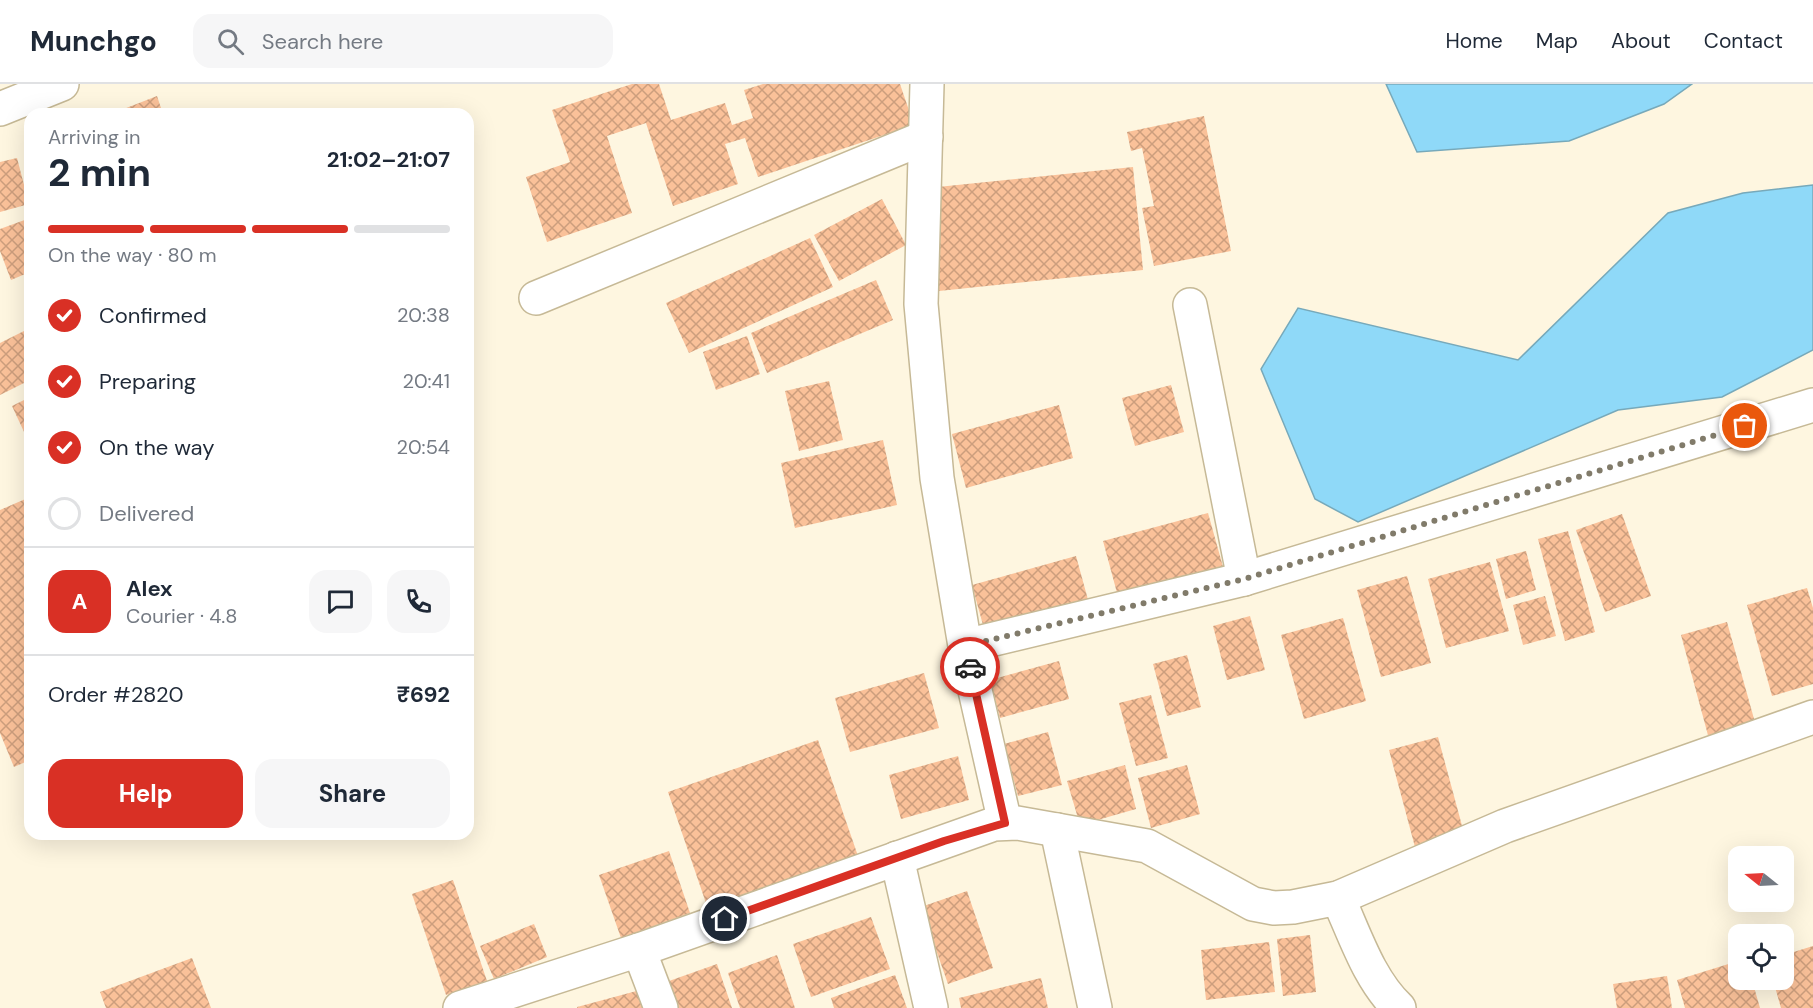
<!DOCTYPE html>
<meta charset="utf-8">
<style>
body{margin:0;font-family:"DM Sans",sans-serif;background:#f6f6f7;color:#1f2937;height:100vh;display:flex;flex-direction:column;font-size:22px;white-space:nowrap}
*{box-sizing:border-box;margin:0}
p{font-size:20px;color:#747a83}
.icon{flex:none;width:33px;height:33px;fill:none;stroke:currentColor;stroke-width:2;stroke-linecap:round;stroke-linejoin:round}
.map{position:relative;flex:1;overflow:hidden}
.drawer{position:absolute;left:24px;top:24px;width:450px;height:732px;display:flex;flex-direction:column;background:#fff;border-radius:18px;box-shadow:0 6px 24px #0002}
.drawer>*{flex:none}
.needle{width:39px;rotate:288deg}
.buttons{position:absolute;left:1728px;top:762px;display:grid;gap:12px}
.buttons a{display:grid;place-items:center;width:66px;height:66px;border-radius:12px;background:#fff;box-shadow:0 6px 24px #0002;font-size:30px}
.pin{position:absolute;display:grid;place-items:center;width:51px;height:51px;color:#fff;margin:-26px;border:3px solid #fff;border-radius:50%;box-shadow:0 2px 6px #0007}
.courier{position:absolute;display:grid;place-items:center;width:60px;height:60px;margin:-30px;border:4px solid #d93025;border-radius:50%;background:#fff;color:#222;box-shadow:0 2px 8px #0007}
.headline em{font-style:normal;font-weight:700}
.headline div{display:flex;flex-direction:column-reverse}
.headline{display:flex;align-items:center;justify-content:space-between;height:102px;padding:0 24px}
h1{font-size:39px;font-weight:700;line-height:45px}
.bar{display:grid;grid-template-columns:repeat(4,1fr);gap:9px 6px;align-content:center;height:72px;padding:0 24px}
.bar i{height:8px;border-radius:4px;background:#e0e1e3}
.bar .on{background:#d93025}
.bar p{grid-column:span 4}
.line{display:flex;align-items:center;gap:15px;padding:0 24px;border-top:2px solid #e0e1e3}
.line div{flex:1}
.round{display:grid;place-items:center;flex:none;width:63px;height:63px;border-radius:18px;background:#f6f6f7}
ol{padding:0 24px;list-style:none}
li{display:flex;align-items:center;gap:18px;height:66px}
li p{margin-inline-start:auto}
li .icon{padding:6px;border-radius:50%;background:#d93025;color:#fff;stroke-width:4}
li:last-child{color:#747a83}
li i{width:33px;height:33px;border:3px solid #e0e1e3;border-radius:50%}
.primary-button{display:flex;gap:12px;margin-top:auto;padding:12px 24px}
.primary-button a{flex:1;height:69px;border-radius:18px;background:#d93025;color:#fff;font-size:24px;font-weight:700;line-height:69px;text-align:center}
.primary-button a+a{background:#f6f6f7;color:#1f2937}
header{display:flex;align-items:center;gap:36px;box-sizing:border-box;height:84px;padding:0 30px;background:#fff;border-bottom:2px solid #e0e1e3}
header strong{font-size:28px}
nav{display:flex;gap:33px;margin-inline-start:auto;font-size:21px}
.search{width:420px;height:54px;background:#f6f6f7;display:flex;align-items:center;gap:15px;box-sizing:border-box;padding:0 21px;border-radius:18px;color:#747a83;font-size:22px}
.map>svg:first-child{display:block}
.water{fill:#8fd9f8;stroke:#77a9ba;stroke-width:1.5}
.building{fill:url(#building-cross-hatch)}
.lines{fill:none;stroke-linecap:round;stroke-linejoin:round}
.minor-casing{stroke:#c6b996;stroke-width:36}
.primary-casing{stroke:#c6b996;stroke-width:36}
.minor{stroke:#fff;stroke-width:33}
.primary{stroke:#fff;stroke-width:33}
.done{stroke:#817b6a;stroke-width:6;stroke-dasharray:0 10.8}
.route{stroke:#d93025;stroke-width:8}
</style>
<header>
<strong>Munchgo</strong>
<div class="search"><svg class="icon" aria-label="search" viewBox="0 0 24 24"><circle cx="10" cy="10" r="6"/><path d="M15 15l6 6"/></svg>Search here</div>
<nav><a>Home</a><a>Map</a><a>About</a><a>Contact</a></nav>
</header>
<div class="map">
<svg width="1813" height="924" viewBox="0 0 1813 924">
<defs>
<pattern id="building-cross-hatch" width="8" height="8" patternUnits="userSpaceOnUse" patternTransform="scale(1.5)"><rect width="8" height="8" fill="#fac199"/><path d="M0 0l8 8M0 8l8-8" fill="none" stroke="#cc9e7d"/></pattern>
</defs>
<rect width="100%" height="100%" fill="#fef6e0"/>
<g class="water">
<path d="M 1386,0 L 1692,0 L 1664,20 L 1569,57 L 1417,68 Z"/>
<path d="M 1813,101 L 1813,266 L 1722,313 L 1618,326 L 1358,438 L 1315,415 L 1261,285 L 1298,224 L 1518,276 L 1668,129 L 1743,109 Z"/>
</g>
<g class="building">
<path d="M 632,0 L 659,0 L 671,36 L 725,19 L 732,41 L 753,34 L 744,6 L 763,0 L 900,0 L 914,41 L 758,93 L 745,54 L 725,60 L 738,100 L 673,122 L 646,39 L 607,52 L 632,129 L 547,158 L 526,93 L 570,78 L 552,26 Z"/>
<path d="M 157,12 L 163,30 L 111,30 Z"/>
<path d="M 1204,32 L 1231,167 L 1154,182 L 1142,124 L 1154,122 L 1142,64 L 1131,67 L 1127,48 Z"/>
<path d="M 17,74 L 29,120 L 0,128 L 0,78 Z"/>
<path d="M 1133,83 L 1143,186 L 939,207 L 928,104 Z"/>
<path d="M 882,115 L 906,161 L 839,197 L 814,151 Z"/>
<path d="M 30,134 L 30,188 L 11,196 L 0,167 L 0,145 Z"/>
<path d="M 810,154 L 833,203 L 689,269 L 666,219 Z"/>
<path d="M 876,196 L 893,236 L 767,289 L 751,249 Z"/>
<path d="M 30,244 L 30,296 L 0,311 L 0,259 Z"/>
<path d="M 747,252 L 760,290 L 716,306 L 703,268 Z"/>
<path d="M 829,297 L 843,356 L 799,367 L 785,307 Z"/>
<path d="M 1171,301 L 1184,348 L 1135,362 L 1122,314 Z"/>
<path d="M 30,313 L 30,348 L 25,350 L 12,322 Z"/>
<path d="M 1059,321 L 1073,374 L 966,404 L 952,350 Z"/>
<path d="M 883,356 L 897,421 L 795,444 L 781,379 Z"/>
<path d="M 30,413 L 30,676 L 14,683 L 0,649 L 0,426 Z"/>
<path d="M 1208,429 L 1225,490 L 1120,520 L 1103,457 Z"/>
<path d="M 1622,430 L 1651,512 L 1605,528 L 1576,446 Z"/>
<path d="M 1568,447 L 1595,548 L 1565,557 L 1538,455 Z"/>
<path d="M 1526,467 L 1536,506 L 1506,515 L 1496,475 Z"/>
<path d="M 1076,472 L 1090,523 L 986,552 L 972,501 Z"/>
<path d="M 1490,478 L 1509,547 L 1446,564 L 1428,495 Z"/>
<path d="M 1407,492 L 1431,579 L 1381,593 L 1357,506 Z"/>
<path d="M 1807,504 L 1813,524 L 1813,600 L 1772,612 L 1747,521 Z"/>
<path d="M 1545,512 L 1556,552 L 1523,561 L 1513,521 Z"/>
<path d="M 1250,532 L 1265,586 L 1227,596 L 1213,542 Z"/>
<path d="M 1343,534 L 1366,617 L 1304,635 L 1281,551 Z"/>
<path d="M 1727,538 L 1756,642 L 1709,655 L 1681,551 Z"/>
<path d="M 1187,571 L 1201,623 L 1167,632 L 1153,580 Z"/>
<path d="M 1059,577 L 1069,615 L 1000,634 L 990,596 Z"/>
<path d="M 924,589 L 939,644 L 850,668 L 835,614 Z"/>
<path d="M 1151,611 L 1168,674 L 1136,682 L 1119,619 Z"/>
<path d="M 1048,648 L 1062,701 L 1018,712 L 1004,660 Z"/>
<path d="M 1438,653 L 1464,749 L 1415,763 L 1389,666 Z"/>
<path d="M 818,656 L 858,772 L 708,825 L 668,708 Z"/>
<path d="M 958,672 L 969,716 L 901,735 L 889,691 Z"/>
<path d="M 1125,681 L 1136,725 L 1080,741 L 1067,697 Z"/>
<path d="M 1187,681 L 1200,730 L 1151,744 L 1138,694 Z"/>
<path d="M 669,767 L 690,829 L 621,854 L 599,791 Z"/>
<path d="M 453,796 L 487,897 L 446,911 L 412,810 Z"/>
<path d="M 967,807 L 993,884 L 948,900 L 921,823 Z"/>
<path d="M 871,833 L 890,885 L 811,913 L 793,860 Z"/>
<path d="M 534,840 L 547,873 L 494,895 L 480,862 Z"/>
<path d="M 1310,851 L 1316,908 L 1283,912 L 1277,855 Z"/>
<path d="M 1269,858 L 1275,908 L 1206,916 L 1201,866 Z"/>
<path d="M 1813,862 L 1813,924 L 1781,924 L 1773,896 L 1784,896 L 1784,871 Z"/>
<path d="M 777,871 L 795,924 L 740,924 L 728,889 Z"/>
<path d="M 192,874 L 211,924 L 106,924 L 100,908 Z"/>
<path d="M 1738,877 L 1738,896 L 1752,896 L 1760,924 L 1685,924 L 1677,896 Z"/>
<path d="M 717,880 L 732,924 L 678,924 L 669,897 Z"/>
<path d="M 895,891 L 907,924 L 834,924 L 831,914 Z"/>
<path d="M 1667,892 L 1672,924 L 1617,924 L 1613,900 Z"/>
<path d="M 1041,894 L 1048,924 L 961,924 L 959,914 Z"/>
<path d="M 644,905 L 649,924 L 577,924 L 577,923 Z"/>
</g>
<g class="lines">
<g class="minor-casing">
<g id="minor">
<path d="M 927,0 L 921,220 L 937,394 L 965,562 L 1005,739"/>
<path d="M 536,214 L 926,53"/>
<path d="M 1190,221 L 1244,495"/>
<path d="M 965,562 L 1244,495 L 1813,321"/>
<path d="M 1057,746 L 1095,924"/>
<path d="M 897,774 L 931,924"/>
<path d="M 1338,814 C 1355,851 1369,896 1399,924"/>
<path d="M 639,866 L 661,924"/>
<path d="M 460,924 L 639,866 L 994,740 L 1017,739 L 1147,762 L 1253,820 L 1274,824 L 1293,823 L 1338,814 L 1505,742 L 1813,633"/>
</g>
</g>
<g class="primary-casing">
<path id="primary" d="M 0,25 L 62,0"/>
</g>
<use href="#minor" class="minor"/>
<use href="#primary" class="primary"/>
</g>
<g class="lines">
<path class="done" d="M 970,583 L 965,562 L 1244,495 L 1745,342"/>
<path class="route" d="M 725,835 L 944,757 L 1005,739 L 970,583"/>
</g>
</svg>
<div class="buttons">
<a><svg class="needle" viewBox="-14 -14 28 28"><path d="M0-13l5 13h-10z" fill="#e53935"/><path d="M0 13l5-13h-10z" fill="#747a83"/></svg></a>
<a><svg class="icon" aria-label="locate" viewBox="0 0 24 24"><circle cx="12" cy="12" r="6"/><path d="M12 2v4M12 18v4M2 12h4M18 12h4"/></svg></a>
</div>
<div class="pin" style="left:1745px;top:342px;background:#ea580c"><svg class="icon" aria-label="bag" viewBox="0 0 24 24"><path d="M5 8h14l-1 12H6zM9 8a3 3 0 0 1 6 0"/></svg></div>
<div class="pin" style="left:725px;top:835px;background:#1f2937"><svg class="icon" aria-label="home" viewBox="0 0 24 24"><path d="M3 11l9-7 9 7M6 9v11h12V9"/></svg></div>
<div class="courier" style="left:970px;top:583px"><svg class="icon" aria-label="car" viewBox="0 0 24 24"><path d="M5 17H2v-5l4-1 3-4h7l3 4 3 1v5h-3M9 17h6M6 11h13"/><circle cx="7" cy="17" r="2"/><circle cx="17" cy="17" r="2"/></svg></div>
<section class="drawer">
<div class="headline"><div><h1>2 min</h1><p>Arriving in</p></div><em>21:02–21:07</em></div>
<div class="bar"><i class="on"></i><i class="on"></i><i class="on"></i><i></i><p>On the way · 80 m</p></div>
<ol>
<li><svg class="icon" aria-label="check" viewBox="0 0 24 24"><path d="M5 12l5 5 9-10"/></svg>Confirmed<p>20:38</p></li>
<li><svg class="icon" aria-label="check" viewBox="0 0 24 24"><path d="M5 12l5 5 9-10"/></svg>Preparing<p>20:41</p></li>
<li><svg class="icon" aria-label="check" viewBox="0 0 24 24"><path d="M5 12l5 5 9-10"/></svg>On the way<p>20:54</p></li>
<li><i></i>Delivered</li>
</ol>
<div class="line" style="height:108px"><b class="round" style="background:#d93025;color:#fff">A</b><div><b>Alex</b><p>Courier · 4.8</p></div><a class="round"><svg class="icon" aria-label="chat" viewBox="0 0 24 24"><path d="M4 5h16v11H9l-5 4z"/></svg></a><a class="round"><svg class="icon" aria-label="phone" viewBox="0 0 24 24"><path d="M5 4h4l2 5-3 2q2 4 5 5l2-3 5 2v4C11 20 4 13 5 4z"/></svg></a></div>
<div class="line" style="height:78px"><div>Order #2820</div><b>₹692</b></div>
<div class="primary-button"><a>Help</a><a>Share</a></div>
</section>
</div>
